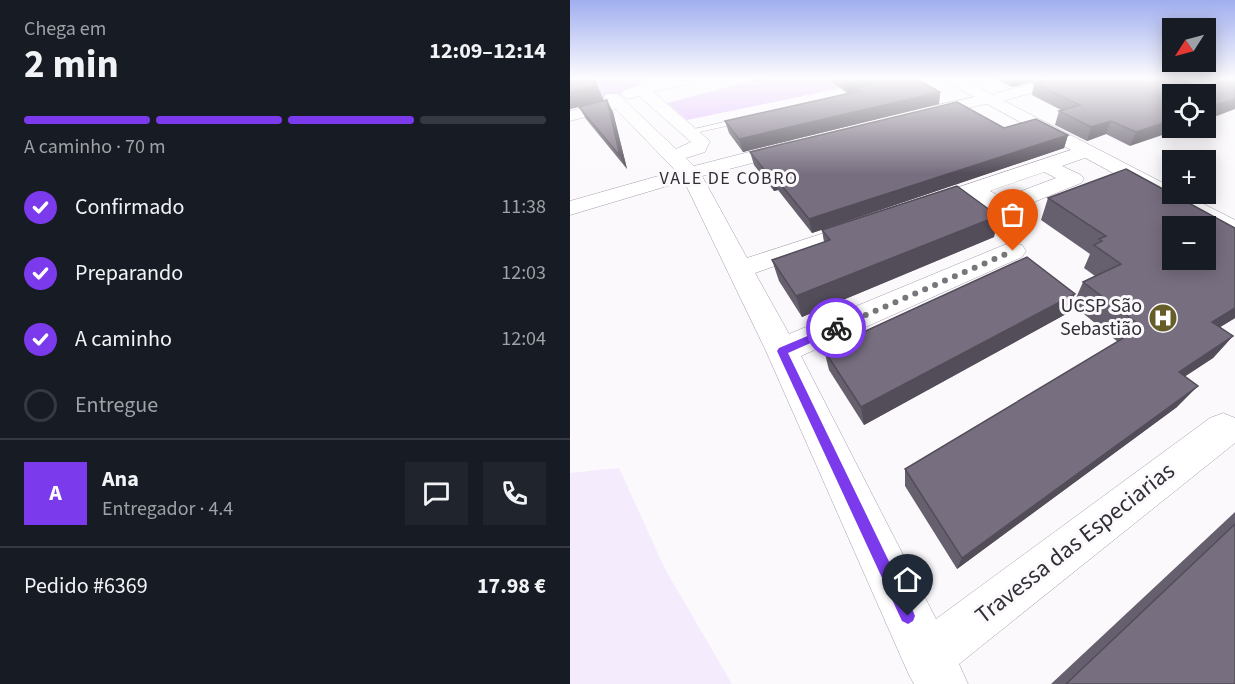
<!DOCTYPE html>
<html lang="pt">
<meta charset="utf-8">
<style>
body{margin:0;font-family:"Source Sans 3",sans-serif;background:#20242c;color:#f1f3f6;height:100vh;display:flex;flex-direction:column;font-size:22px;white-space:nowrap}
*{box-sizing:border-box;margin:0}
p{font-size:20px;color:#9ea1a6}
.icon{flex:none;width:33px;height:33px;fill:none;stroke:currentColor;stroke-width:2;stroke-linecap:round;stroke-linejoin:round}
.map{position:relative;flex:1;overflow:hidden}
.side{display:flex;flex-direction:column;background:#171b24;width:570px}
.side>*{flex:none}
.needle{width:39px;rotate:234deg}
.controls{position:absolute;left:592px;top:18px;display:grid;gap:12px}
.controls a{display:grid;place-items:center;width:54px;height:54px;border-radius:0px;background:#171b24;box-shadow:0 3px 15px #0003;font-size:30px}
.pin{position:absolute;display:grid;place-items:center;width:51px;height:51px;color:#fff;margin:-62px -26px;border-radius:50% 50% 50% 0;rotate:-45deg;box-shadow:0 0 6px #0007}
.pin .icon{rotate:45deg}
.courier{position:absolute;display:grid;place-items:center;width:60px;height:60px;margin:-30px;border:4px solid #7c3aed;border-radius:50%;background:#fff;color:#222;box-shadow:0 2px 8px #0007}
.head em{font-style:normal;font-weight:700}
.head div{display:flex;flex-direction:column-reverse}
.head{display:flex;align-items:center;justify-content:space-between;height:102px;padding:0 24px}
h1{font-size:39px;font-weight:700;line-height:45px}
.bar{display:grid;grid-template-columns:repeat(4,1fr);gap:9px 6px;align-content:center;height:72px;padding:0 24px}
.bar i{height:8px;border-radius:4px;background:#363941}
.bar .on{background:#7c3aed}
.bar p{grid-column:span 4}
.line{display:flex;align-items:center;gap:15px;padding:0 24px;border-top:2px solid #363941}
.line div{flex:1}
.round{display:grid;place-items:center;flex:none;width:63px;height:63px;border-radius:0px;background:#20242c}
ol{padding:0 24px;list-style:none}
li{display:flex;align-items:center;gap:18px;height:66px}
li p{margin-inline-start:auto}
li .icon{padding:6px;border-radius:50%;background:#7c3aed;color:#fff;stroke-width:4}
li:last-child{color:#9ea1a6}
li i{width:33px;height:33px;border:3px solid #363941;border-radius:50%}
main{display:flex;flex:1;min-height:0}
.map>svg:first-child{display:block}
.built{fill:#f4ecfc}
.green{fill:#e1bffd}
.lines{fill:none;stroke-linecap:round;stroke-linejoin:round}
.lane-casing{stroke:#a79daf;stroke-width:1}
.street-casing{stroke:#a79daf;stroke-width:1}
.secondary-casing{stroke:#a79daf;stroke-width:1}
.lane{fill:#fff;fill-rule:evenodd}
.street{fill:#fff;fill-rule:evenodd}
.secondary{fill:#fff;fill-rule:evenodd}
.wall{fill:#665f6d}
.shaded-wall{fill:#534d59}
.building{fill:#776e7f;stroke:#534d59;stroke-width:1.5;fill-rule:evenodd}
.route{fill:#7c3aed}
.done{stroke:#78757b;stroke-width:6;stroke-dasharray:0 10.8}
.labels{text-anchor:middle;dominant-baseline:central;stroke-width:6;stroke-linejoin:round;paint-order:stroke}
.far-neighbourhood-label{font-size:18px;letter-spacing:1.5px;fill:#322e36;stroke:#fbf9fc}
.poi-label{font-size:20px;fill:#322e36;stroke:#fbf9fc;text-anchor:end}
.near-street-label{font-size:24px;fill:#322e36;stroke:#fbf9fc}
</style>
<main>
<section class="side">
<div class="head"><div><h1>2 min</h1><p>Chega em</p></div><em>12:09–12:14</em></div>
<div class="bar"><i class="on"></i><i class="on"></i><i class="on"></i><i></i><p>A caminho · 70 m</p></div>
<ol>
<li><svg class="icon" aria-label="check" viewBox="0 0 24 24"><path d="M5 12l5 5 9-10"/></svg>Confirmado<p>11:38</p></li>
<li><svg class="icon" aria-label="check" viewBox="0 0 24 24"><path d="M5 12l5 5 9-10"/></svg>Preparando<p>12:03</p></li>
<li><svg class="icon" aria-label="check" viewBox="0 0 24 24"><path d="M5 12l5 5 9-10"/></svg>A caminho<p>12:04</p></li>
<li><i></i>Entregue</li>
</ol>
<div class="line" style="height:108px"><b class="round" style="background:#7c3aed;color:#fff">A</b><div><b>Ana</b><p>Entregador · 4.4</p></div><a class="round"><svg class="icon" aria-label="chat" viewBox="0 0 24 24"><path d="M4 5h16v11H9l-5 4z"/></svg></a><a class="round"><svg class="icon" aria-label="phone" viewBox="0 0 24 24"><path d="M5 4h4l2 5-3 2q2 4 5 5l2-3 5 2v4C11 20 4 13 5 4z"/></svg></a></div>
<div class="line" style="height:78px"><div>Pedido #6369</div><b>17.98 €</b></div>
</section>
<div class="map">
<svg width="665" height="684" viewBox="0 0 665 684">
<rect width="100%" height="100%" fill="#fbf9fc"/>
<path class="built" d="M 49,468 L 95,569 L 162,684 L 0,684 L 0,473 Z"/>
<g class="green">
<path d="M 33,78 L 88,78 L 66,83 L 73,89 L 27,100 L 0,85 Z"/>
<path d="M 192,78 L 258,78 L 271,88 L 117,120 L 97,103 Z"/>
</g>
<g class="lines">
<g class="lane-casing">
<path id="lane" d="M 176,117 L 179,117 L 179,121 L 120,134 L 116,131 Z"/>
</g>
<g class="street-casing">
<g id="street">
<path d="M 106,78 L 131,78 L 129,81 L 83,92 L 140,141 L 135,152 L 116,158 L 124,166 L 222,141 L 229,143 L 231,147 L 229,151 L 132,176 L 177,258 L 294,220 L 303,222 L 306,227 L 303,232 L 185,273 L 219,334 L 434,245 L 443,243 L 452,245 L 456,251 L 452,257 L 231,356 L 366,619 L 640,418 L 653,413 L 665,418 L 665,443 L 389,664 L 398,684 L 344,684 L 339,675 L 196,351 L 114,181 L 0,215 L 0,201 L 106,171 L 46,109 L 0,121 L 0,111 L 38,102 L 34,97 L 36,94 L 48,94 L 106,149 L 121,142 L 69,96 L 58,99 L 50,94 C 58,85 92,81 106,78 Z"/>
<path d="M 485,78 L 509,78 L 507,81 L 432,101 L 424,96 L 426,93 Z"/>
<path d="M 580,78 L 601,78 L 614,82 L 626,82 L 622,78 L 640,78 L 645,83 L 639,90 L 613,92 L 582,81 Z"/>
<path d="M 418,94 L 426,99 L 424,102 L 351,119 L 343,114 L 345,110 Z"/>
<path d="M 516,145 L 523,147 L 526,151 L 523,155 L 492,166 L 511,175 L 514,179 L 511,183 L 439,212 C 424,216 413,206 400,198 L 355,213 L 347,211 L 344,206 L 347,201 ZM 474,172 L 486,178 L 433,198 L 420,191 Z"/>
</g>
</g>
<g class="secondary-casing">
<path id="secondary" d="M 370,78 L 390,78 L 603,188 L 603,194 L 614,194 L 665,220 L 665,238 L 656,235 Z"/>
</g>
<use href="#lane" class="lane"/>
<use href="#street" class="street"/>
<use href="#secondary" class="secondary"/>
</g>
<g class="wall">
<path d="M 0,78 L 25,81 L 34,101 L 43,112 L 57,169 L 16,119 L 9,107 L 23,103 L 0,109 Z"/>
<path d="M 178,78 L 201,78 L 185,82 Z"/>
<path d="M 257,78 L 345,78 L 370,92 L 369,104 L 173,152 L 159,133 L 155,121 L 286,91 L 277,93 Z"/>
<path d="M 423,78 L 476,78 L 442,87 Z"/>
<path d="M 605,78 L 560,146 L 536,134 L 517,141 L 485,125 L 489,111 L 491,110 L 462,95 L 464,83 Z"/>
<path d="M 434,128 L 498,135 L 494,148 L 242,233 L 208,190 L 204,191 L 184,165 L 180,152 Z"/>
<path d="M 478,198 L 665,318 L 650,327 L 663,336 L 643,358 L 615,376 L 607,407 L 387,569 L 335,486 L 335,469 L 548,342 L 503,305 L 513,282 L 525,276 L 514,268 L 520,254 L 471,220 Z"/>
<path d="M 428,216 L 424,237 L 232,317 L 209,281 L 202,260 L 254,242 L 252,230 Z"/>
<path d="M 496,314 L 294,425 L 259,370 L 254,350 Z"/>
<path d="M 665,512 L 665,684 L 481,684 Z"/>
</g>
<g class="shaded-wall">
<path d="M 184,78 L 201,78 L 185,82 Z"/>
<path d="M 294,78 L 304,78 L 305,88 L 286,88 L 286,91 L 277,93 L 276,81 Z"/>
<path d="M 443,78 L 476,78 L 442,87 Z"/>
<path d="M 25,81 L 34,101 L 0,109 L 0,92 Z"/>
<path d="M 370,92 L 369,104 L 173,152 L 169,139 Z"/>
<path d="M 665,99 L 665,109 L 636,120 L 636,108 Z"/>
<path d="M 37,100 L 43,112 L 57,169 L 50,156 Z"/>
<path d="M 603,120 L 603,128 L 613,128 L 560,146 L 566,132 Z"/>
<path d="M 541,121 L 536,134 L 517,141 L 521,127 Z"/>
<path d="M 498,135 L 494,148 L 242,233 L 239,219 Z"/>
<path d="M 204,176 L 208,190 L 204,191 L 200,177 Z"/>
<path d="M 428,216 L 424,237 L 232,317 L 226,296 Z"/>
<path d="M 505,294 L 496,314 L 294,425 L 291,407 Z"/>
<path d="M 665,308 L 665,318 L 623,344 L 642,322 Z"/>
<path d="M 663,336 L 643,358 L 590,393 L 609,372 Z"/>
<path d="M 628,386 L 607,407 L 387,569 L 392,558 Z"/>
</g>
<g class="building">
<path d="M 0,78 L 22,78 L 25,81 L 27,86 L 0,92 Z"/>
<path d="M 272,78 L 294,78 L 276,81 Z"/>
<path d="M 305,78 L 345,78 L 370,92 L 169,139 L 155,121 L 290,91 L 286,88 L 307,83 Z"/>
<path d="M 483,78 L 605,78 L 632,87 L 665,78 L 665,99 L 636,108 L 636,94 L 603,94 L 603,120 L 566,132 L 541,121 L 521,127 L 489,111 L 510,105 L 464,83 Z"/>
<path d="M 37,100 L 50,156 L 9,107 Z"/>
<path d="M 387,102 L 434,128 L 466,119 L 498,135 L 239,219 L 204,176 L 200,177 L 180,152 Z"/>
<path d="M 556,169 L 665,228 L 665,308 L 642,322 L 663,336 L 609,372 L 628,386 L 392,558 L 335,469 L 572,327 L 513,282 L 551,264 L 524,245 L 532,241 L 529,239 L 536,236 L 478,198 ZM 603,226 L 636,226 L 636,260 L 603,260 Z"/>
<path d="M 387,186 L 428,216 L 226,296 L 202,260 L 260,240 L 252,230 Z"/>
<path d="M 457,257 L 505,294 L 291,407 L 254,350 Z"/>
<path d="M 665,524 L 665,684 L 496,684 Z"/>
</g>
<linearGradient id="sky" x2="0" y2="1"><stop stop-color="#a0aeef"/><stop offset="0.45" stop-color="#fdfcfe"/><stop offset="1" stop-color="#fdfcfe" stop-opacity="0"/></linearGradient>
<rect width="665" height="174" fill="url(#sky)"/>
<path class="route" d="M 266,324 L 271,328 L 270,330 L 218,353 L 343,611 L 345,616 L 343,621 L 338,624 L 332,621 L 207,351 L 209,348 Z"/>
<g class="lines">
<path class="done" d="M 266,328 L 443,251"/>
</g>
<defs>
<g id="hospital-disc" transform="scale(1.5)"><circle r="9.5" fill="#665d29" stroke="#fbf9fc"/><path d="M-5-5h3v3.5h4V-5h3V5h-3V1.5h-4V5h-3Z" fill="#fff"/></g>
</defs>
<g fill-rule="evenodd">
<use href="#hospital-disc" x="593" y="318"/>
</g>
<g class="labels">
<g class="far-neighbourhood-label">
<text x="159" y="178">VALE DE COBRO</text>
</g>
<g class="poi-label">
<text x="572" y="306">UCSP São<tspan x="572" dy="23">Sebastião</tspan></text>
</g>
<g class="near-street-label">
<text transform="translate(505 543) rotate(-38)">Travessa das Especiarias</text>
</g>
</g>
</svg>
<div class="controls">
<a><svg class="needle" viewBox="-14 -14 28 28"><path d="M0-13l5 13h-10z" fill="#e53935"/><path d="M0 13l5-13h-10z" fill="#9ea1a6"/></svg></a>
<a><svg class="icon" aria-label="locate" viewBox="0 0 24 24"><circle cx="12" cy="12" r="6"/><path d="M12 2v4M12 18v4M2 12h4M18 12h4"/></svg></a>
<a>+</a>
<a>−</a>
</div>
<div class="pin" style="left:443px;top:251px;background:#ea580c"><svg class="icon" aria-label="bag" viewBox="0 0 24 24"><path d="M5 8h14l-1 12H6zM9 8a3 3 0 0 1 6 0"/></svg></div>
<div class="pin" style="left:338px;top:616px;background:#1f2937"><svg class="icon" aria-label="home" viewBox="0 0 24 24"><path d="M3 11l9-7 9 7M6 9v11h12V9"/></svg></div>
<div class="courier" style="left:266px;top:328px"><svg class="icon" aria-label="bike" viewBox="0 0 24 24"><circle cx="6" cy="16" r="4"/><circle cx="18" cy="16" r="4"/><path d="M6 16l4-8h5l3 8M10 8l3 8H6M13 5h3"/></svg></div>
</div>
</main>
